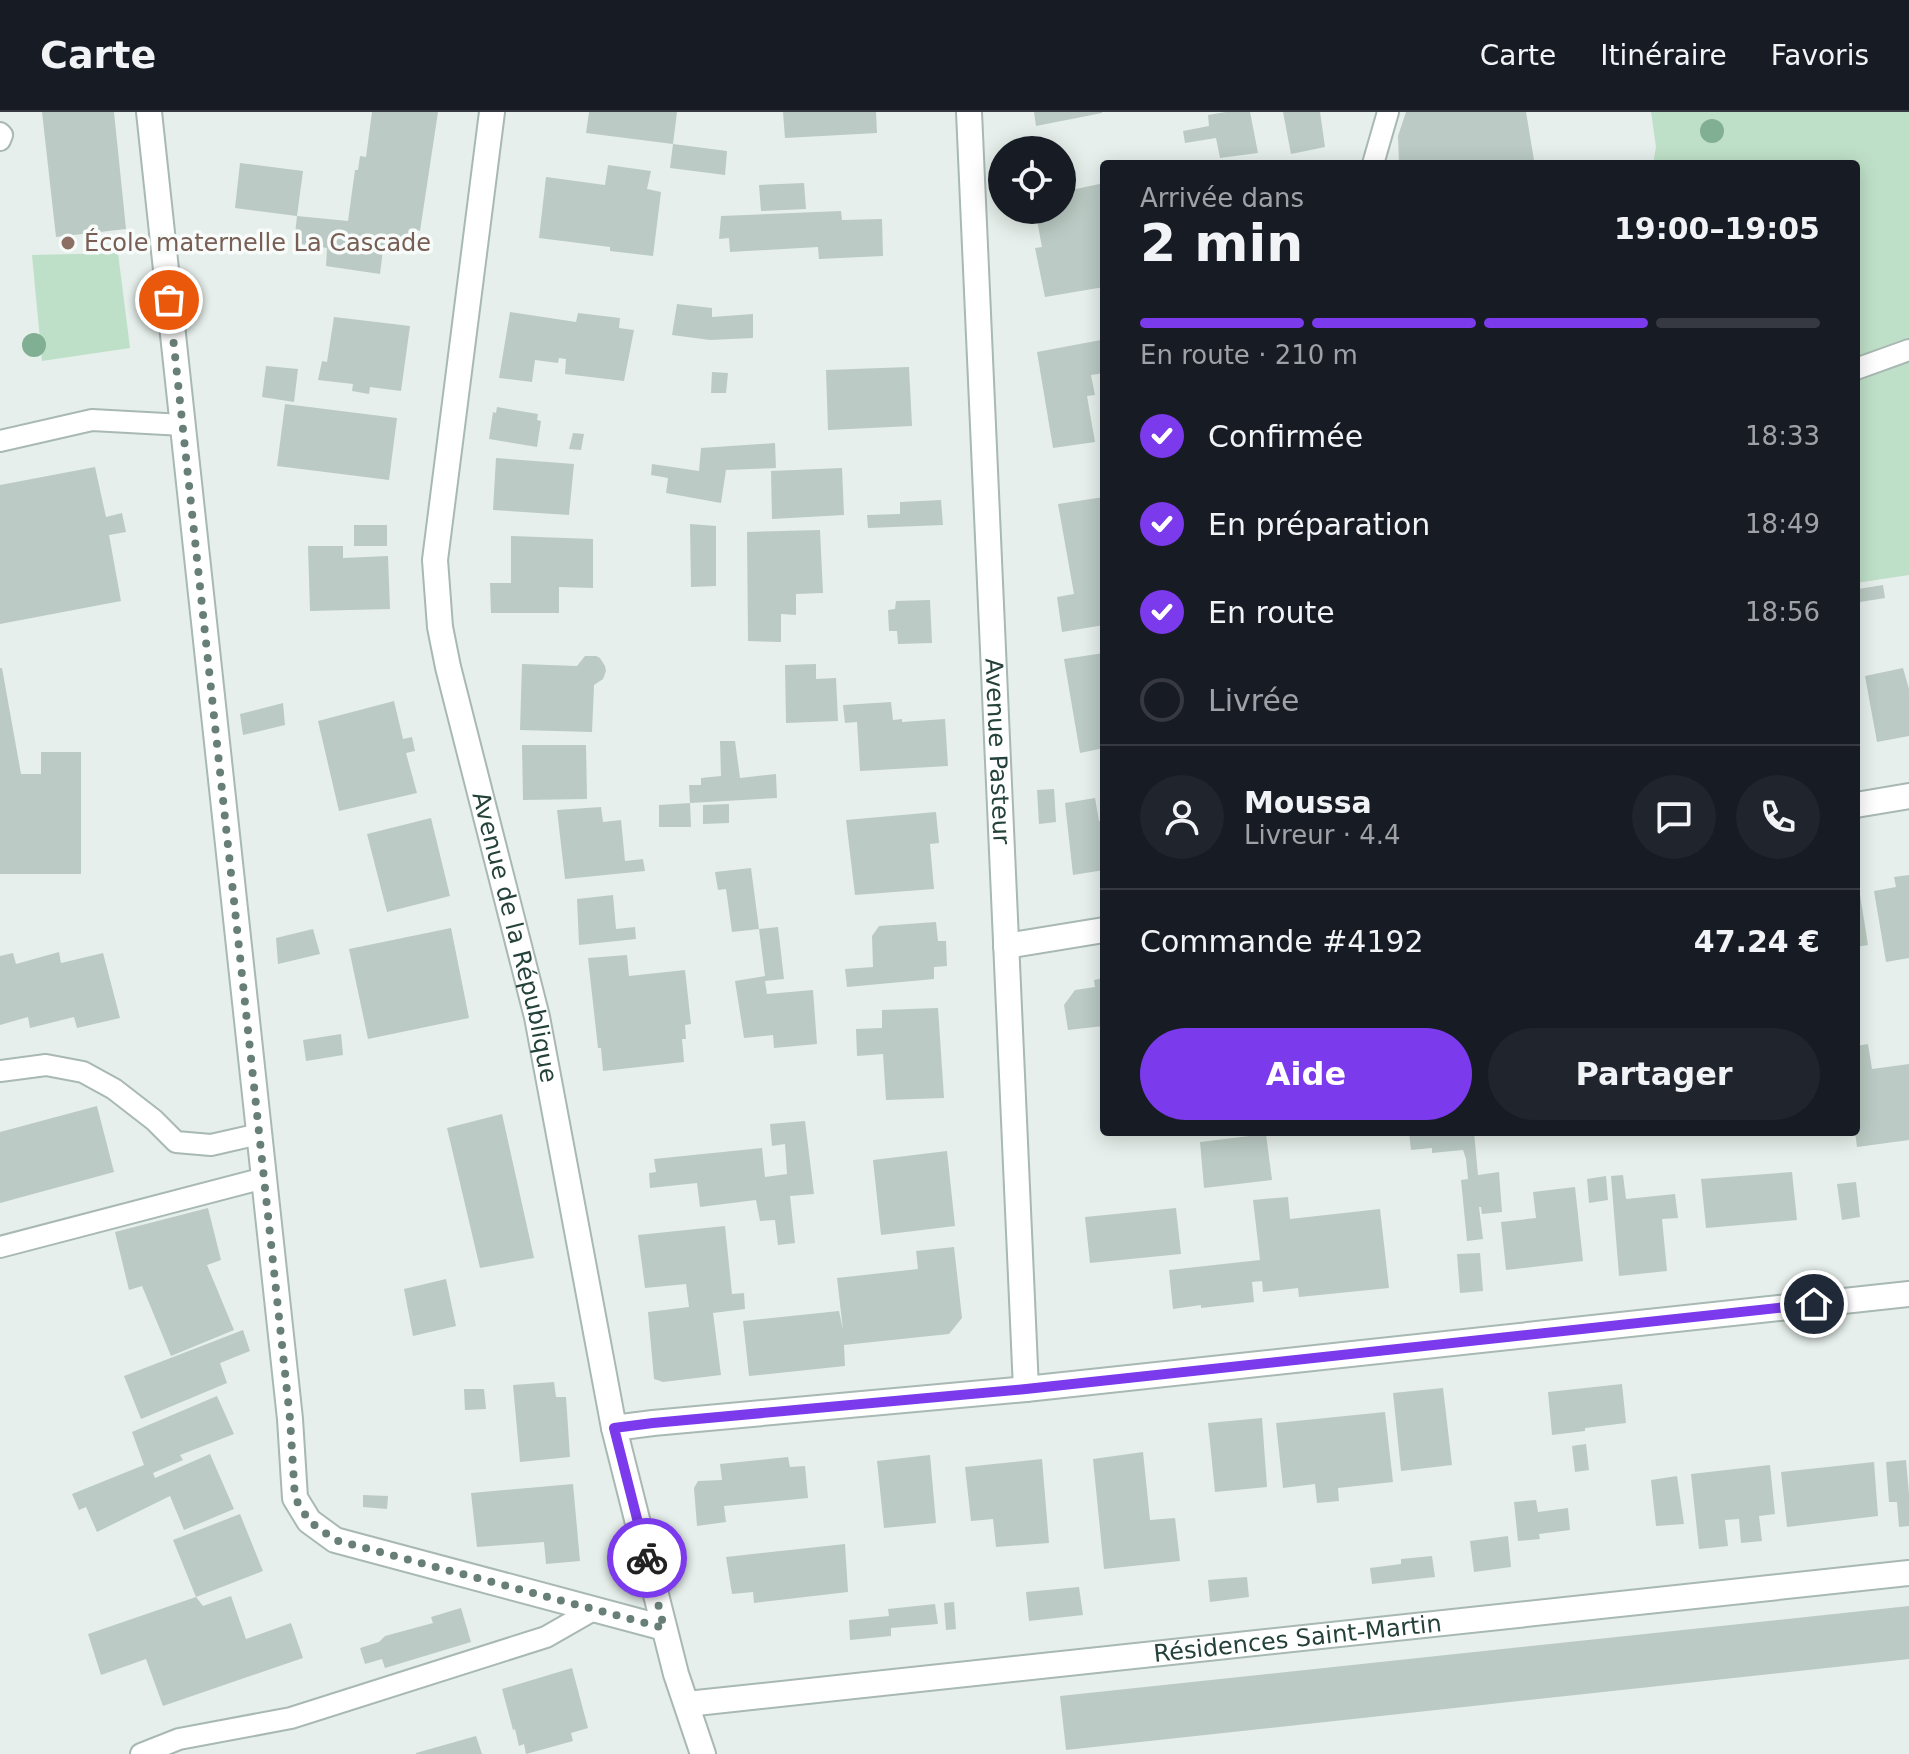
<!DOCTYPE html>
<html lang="fr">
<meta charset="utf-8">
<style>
body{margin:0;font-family:"DejaVu Sans",sans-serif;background:#20242c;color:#f1f3f6;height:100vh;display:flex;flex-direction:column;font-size:30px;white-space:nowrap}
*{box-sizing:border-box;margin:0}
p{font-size:26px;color:#9ea1a6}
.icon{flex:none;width:44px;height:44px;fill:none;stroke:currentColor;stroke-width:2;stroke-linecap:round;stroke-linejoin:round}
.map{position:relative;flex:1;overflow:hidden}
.details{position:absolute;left:1100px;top:48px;width:760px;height:976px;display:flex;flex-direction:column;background:#171b24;border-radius:8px;box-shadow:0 4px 20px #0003}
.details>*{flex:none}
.controls{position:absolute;left:988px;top:24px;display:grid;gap:16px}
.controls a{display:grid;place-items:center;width:88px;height:88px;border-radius:50%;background:#171b24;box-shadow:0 4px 20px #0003;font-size:40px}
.pin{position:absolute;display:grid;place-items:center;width:68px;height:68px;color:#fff;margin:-34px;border:4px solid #fff;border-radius:50%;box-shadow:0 2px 8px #0007}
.courier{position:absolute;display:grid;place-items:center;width:80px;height:80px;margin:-40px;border:6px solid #7c3aed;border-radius:50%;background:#fff;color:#222;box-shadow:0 2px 10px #0007}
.head em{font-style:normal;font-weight:600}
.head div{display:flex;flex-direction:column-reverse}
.head{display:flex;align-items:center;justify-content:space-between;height:136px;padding:0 40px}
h1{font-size:52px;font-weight:600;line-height:60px}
.bar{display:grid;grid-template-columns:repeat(4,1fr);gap:12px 8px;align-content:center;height:96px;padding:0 40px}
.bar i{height:10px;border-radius:6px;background:#363941}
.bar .on{background:#7c3aed}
.bar p{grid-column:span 4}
.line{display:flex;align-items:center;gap:20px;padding:0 40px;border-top:2px solid #363941}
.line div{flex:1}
.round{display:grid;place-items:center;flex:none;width:84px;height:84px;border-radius:42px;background:#20242c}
ol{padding:0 40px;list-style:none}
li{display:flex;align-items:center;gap:24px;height:88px}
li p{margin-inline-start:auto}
li .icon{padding:8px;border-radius:50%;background:#7c3aed;color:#fff;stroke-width:4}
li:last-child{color:#9ea1a6}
li i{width:44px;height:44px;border:4px solid #363941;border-radius:50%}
.action{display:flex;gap:16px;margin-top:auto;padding:16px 40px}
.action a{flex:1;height:92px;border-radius:48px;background:#7c3aed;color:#fff;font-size:32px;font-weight:600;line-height:92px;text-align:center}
.action a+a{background:#20242c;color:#f1f3f6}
header{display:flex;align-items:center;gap:48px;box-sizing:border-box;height:112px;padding:0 40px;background:#171b24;border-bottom:2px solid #363941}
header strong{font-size:38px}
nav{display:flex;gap:44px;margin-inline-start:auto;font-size:28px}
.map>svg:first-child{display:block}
.green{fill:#bfe0c8}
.building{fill:#bbcac4}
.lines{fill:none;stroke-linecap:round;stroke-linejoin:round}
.lane-casing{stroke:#a8b8b2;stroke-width:24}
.street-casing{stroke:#a8b8b2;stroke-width:28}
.lane{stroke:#fff;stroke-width:20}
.street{stroke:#fff;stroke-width:24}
.tree{fill:#80af93}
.done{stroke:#687f78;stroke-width:8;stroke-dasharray:0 14.4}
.route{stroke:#7c3aed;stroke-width:10}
.education-dot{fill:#8d6e63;stroke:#f7fbf9;stroke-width:3}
.labels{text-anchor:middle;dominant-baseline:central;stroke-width:7;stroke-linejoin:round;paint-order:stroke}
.education-label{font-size:24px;fill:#785e54;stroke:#f7fbf9;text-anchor:start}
.street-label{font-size:24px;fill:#24423a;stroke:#f7fbf9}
</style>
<header>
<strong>Carte</strong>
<nav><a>Carte</a><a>Itinéraire</a><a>Favoris</a></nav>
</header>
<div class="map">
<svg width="1909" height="1642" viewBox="0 0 1909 1642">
<rect width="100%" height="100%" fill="#e6efeb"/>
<g class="green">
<path d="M 1651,0 L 1909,0 L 1909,463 L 1856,471 L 1856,52 L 1653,52 L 1656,35 Z"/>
<path d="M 118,141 L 130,236 L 42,249 L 32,143 Z"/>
</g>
<g class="building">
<path d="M 42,0 L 114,0 L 126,117 L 56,125 Z"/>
<path d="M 372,0 L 438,0 L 420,119 L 417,118 L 415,133 L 395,129 L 393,139 L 383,138 L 380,162 L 326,154 L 327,136 L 294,131 L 297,104 L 348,109 L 355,58 L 358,58 L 360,44 L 366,45 Z"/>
<path d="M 589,0 L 677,0 L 673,32 L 586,21 Z"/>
<path d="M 783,0 L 876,0 L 877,21 L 785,26 Z"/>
<path d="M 1034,0 L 1102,0 L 1102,1 L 1036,14 Z"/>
<path d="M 1226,0 L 1250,0 L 1258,41 L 1220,46 L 1216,26 L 1185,31 L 1183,19 L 1209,14 L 1208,3 Z"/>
<path d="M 1283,0 L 1320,0 L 1325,35 L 1291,42 Z"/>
<path d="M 1406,0 L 1526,0 L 1534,48 L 1511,52 L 1399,52 L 1398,24 Z"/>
<path d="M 673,32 L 727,39 L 725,63 L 670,56 Z"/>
<path d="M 240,51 L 303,59 L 297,104 L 235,96 Z"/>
<path d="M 608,53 L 651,59 L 647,77 L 661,80 L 653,144 L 610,139 L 610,135 L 539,126 L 546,65 L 605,73 Z"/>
<path d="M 804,71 L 806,97 L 761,99 L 759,73 Z"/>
<path d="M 1104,71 L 1104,175 L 1045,185 L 1035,136 L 1042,135 L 1035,98 L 1062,98 L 1062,80 Z"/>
<path d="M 841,99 L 842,108 L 882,107 L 883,144 L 819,147 L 818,135 L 730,140 L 729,126 L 719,127 L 721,104 Z"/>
<path d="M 677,192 L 712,196 L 712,205 L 753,202 L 753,226 L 710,228 L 672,223 Z"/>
<path d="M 510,200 L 576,210 L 578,201 L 620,206 L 619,216 L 634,218 L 624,269 L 565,262 L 566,247 L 559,246 L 558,251 L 535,248 L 532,270 L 499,266 Z"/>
<path d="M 334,205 L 410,214 L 401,279 L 370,275 L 369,282 L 352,279 L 353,272 L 318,268 L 322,249 L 327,250 Z"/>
<path d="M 1101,228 L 1104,243 L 1104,261 L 1091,263 L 1095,283 L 1087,284 L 1095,330 L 1053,336 L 1037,240 Z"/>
<path d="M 266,254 L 298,257 L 294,290 L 262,285 Z"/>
<path d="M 909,255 L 912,314 L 828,318 L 826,258 Z"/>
<path d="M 712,260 L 728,261 L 726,281 L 711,281 Z"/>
<path d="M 285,292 L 397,306 L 389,368 L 277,354 Z"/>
<path d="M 497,295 L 538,302 L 537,308 L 541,309 L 537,335 L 489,327 L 493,300 L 496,301 Z"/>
<path d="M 573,321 L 584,322 L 581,338 L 569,337 Z"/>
<path d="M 775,331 L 776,356 L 726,358 L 721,391 L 666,381 L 668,366 L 651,363 L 652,352 L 699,359 L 701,336 Z"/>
<path d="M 496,346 L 574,352 L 569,403 L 493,398 Z"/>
<path d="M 95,355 L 106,405 L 122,401 L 126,420 L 109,423 L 121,489 L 0,512 L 0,373 Z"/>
<path d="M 842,356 L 844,403 L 772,407 L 771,359 Z"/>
<path d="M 1104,385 L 1104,513 L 1062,520 L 1057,485 L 1074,482 L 1058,392 Z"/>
<path d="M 941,388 L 943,413 L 868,416 L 867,403 L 900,402 L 900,390 Z"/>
<path d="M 690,412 L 716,414 L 716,474 L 691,475 Z"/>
<rect x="354" y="413" width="33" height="21"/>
<path d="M 820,418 L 823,481 L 796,482 L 796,503 L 781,502 L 781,530 L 748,529 L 747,420 Z"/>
<path d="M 511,424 L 593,427 L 593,476 L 559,475 L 559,501 L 491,501 L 490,471 L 511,471 Z"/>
<path d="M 308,434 L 343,434 L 343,446 L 388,444 L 390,497 L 310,499 Z"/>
<path d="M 1883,473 L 1885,486 L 1860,490 L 1858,477 Z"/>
<path d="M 930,488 L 932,531 L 898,532 L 897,519 L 889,519 L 888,498 L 895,497 L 896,489 Z"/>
<path d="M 1104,541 L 1104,636 L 1080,641 L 1064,547 Z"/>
<path d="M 585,544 L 596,544 L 600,546 L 605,554 L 606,559 L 603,567 L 594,573 L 592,620 L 520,618 L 522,552 L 577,554 Z"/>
<path d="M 816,552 L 816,567 L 836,566 L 838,609 L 786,611 L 785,553 Z"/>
<path d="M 0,556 L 2,556 L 21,662 L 41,662 L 41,640 L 81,640 L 81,762 L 0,762 Z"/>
<path d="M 1903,556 L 1909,577 L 1909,624 L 1877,630 L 1865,564 Z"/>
<path d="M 394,589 L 403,627 L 412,625 L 415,639 L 406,641 L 417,681 L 339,699 L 318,609 Z"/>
<path d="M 891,590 L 893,608 L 902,607 L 902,610 L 945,607 L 948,654 L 860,659 L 857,610 L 845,611 L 843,593 Z"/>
<path d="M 283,591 L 285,613 L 243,623 L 240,602 Z"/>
<path d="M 720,629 L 735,629 L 740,666 L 776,662 L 777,686 L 690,691 L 691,715 L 659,715 L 659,693 L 690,691 L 689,673 L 701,673 L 701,666 L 721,664 Z"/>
<path d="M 522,633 L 586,633 L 587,687 L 523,688 Z"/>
<path d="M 1054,677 L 1056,710 L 1039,712 L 1037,678 Z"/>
<path d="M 1095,686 L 1099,709 L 1104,708 L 1104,758 L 1073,763 L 1065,691 Z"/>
<path d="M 729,692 L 729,711 L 703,712 L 703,693 Z"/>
<path d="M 601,695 L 603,710 L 621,708 L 625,749 L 643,747 L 645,759 L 565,767 L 557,698 Z"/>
<path d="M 936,700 L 939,731 L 930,732 L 934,777 L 855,783 L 846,708 Z"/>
<path d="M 431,706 L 450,784 L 387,800 L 367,722 Z"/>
<path d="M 751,756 L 759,817 L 732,820 L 726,777 L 718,778 L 715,760 Z"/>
<path d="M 1909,763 L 1909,846 L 1886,850 L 1874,779 L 1896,775 L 1894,765 Z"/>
<path d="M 1856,770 L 1858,770 L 1868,833 L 1856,835 Z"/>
<path d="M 613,783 L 616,817 L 635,815 L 636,827 L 579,833 L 577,787 Z"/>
<path d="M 936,810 L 938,829 L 946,829 L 947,854 L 934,855 L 934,867 L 847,875 L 845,857 L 873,855 L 872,824 L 879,814 Z"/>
<path d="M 778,815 L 784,867 L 765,869 L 767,882 L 813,878 L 817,932 L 774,936 L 773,923 L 744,926 L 735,869 L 765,864 L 759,817 Z"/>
<path d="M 451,816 L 469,906 L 368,927 L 349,837 Z"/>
<path d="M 313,817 L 320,842 L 278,852 L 276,826 Z"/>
<path d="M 59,840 L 61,851 L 103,841 L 120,906 L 77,916 L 74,905 L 30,916 L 28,905 L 0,913 L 0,844 L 13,841 L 16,852 Z"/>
<path d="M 627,843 L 629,864 L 685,858 L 691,912 L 685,913 L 686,927 L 682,927 L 684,950 L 603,959 L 601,936 L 598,936 L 588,846 Z"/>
<path d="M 1104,866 L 1104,914 L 1068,918 L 1064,893 L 1075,878 L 1095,875 L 1094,868 Z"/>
<path d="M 938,896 L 944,986 L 886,988 L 883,942 L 857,944 L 856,917 L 882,916 L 882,898 Z"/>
<path d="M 341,922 L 343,943 L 306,949 L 303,928 Z"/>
<path d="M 1868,932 L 1872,957 L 1909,952 L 1909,1028 L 1857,1035 L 1855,1020 L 1856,934 Z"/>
<path d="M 97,994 L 114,1060 L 0,1091 L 0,1020 Z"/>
<path d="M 502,1002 L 534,1146 L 480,1156 L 447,1016 Z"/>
<path d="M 805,1009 L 814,1082 L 790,1084 L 795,1131 L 778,1133 L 775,1108 L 760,1109 L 756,1088 L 700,1095 L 697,1071 L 650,1076 L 649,1061 L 656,1060 L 654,1047 L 762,1036 L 765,1065 L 787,1062 L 785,1032 L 772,1034 L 770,1012 Z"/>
<path d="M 1409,1020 L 1474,1020 L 1478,1063 L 1499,1060 L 1502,1100 L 1482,1102 L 1481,1095 L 1479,1095 L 1483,1127 L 1467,1129 L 1461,1068 L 1468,1067 L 1466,1047 L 1463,1038 L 1432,1041 L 1432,1036 L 1411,1038 Z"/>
<path d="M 1266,1022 L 1272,1068 L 1204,1076 L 1200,1030 Z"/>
<path d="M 947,1039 L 955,1114 L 881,1123 L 873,1048 Z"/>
<path d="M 1792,1060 L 1797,1108 L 1706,1116 L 1701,1067 Z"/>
<path d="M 1623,1063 L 1626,1087 L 1675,1082 L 1678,1106 L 1662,1107 L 1667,1159 L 1619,1164 L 1611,1064 Z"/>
<path d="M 1606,1064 L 1608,1088 L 1589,1091 L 1587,1067 Z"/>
<path d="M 1856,1070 L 1860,1105 L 1842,1108 L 1837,1072 Z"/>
<path d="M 1575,1075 L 1583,1149 L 1506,1158 L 1501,1110 L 1536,1106 L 1533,1080 Z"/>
<path d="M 1288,1085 L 1290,1107 L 1380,1097 L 1389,1176 L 1299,1185 L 1298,1176 L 1263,1180 L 1262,1169 L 1252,1170 L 1254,1190 L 1201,1196 L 1201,1193 L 1173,1197 L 1169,1158 L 1260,1148 L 1253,1088 Z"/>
<path d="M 208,1096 L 221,1148 L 207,1153 L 234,1218 L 171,1244 L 142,1174 L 129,1178 L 115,1120 Z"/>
<path d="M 1176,1096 L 1181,1142 L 1090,1151 L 1085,1105 Z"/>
<path d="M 725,1114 L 732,1182 L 744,1181 L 745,1197 L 713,1201 L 721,1263 L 663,1270 L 654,1267 L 648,1200 L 689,1195 L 686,1172 L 645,1176 L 638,1123 Z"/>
<path d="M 954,1135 L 962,1206 L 949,1222 L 844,1233 L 845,1254 L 749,1264 L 743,1209 L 839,1199 L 843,1218 L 837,1166 L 918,1157 L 916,1139 Z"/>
<path d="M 1480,1141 L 1483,1179 L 1460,1181 L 1457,1142 Z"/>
<path d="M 446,1167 L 456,1214 L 413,1224 L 404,1177 Z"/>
<path d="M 243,1218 L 250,1239 L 220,1251 L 227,1271 L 141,1307 L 124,1264 Z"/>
<path d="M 554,1270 L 556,1285 L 566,1285 L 570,1345 L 520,1350 L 513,1273 Z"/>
<path d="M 1622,1272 L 1626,1311 L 1585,1316 L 1585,1319 L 1552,1323 L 1548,1280 Z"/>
<path d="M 1443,1276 L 1452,1353 L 1401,1359 L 1393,1281 Z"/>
<path d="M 464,1277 L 484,1277 L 486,1297 L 465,1298 Z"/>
<path d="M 217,1284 L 234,1322 L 180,1343 L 183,1348 L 153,1361 L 155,1366 L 210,1342 L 234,1397 L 184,1418 L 170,1384 L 97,1420 L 86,1395 L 79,1398 L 72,1382 L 144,1353 L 132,1320 Z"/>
<path d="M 1385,1300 L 1393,1370 L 1338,1376 L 1339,1389 L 1317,1391 L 1315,1372 L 1283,1376 L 1276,1311 Z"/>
<path d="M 1262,1306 L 1267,1375 L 1215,1380 L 1208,1311 Z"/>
<path d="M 1586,1332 L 1589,1358 L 1575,1360 L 1572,1334 Z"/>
<path d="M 1143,1340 L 1150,1408 L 1175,1406 L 1180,1449 L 1104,1457 L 1093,1347 Z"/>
<path d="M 930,1343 L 936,1411 L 884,1416 L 877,1349 Z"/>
<path d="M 788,1345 L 790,1355 L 805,1354 L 808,1386 L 724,1394 L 726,1410 L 697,1414 L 694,1376 L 698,1369 L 722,1368 L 720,1352 Z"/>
<path d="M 1042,1347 L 1049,1431 L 996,1435 L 993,1407 L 971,1409 L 965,1355 Z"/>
<path d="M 1906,1348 L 1909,1382 L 1909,1414 L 1899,1415 L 1897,1390 L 1889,1390 L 1886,1350 Z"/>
<path d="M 1874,1350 L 1878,1404 L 1787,1415 L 1781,1360 Z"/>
<path d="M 1770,1353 L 1775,1402 L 1759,1404 L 1762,1429 L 1741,1431 L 1739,1407 L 1725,1408 L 1728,1434 L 1699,1437 L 1691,1362 Z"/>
<path d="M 1677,1364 L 1684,1412 L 1656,1414 L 1651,1368 Z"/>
<path d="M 573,1372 L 580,1449 L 546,1452 L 544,1430 L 477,1435 L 471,1381 Z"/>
<path d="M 363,1383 L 388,1384 L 387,1397 L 363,1395 Z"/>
<path d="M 1536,1388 L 1538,1400 L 1568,1396 L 1570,1418 L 1539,1422 L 1540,1427 L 1518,1429 L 1514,1390 Z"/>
<path d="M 240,1402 L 263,1459 L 196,1485 L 173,1428 Z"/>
<path d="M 1508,1424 L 1511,1455 L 1474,1460 L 1470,1429 Z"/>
<path d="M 845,1432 L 848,1480 L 754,1491 L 753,1480 L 732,1482 L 726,1445 Z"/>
<path d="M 1432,1444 L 1435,1465 L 1372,1472 L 1370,1456 L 1401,1452 L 1401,1447 Z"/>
<path d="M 1247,1465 L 1249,1485 L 1210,1490 L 1208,1468 Z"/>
<path d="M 1079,1475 L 1083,1503 L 1029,1509 L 1026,1480 Z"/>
<path d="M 231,1484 L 246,1527 L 291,1511 L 303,1546 L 163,1594 L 146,1547 L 101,1563 L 88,1522 L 196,1485 L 203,1494 Z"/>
<path d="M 954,1490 L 956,1517 L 946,1518 L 944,1491 Z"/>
<path d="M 935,1492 L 938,1512 L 891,1516 L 891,1524 L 850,1528 L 849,1508 L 889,1504 L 888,1497 Z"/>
<path d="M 1909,1494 L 1909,1547 L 1066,1638 L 1060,1584 Z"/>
<path d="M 461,1496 L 471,1530 L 385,1556 L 382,1547 L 365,1552 L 360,1536 L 379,1530 L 385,1524 L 433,1511 L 431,1505 Z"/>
<path d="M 572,1556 L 588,1616 L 571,1621 L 573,1629 L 526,1642 L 524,1632 L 519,1634 L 515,1617 L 513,1618 L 502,1577 Z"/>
<path d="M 476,1624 L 482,1642 L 416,1642 L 416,1641 Z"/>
</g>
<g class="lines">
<g class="lane-casing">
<g id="lane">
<path d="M 0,21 L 2,23 L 0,28"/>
<path d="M 1373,52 L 1388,0"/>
<path d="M 1856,257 L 1909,238"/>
<path d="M 0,329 L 92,308 L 183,313"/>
<path d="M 0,959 L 46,953 L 83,960 L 114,977 L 154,1008 L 176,1030 L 211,1033 L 259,1022"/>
<path d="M 0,1135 L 264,1066"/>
<path d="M 141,1642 L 179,1627 L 291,1606 L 546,1525 L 595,1497"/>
</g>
</g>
<g class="street-casing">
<g id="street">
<path d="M 149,0 L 290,1307 L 295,1386 L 309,1409 L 335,1428 L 664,1516"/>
<path id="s1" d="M 492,0 L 435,448 L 440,515 L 448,555 L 537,905 L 614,1316 L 676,1562 L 703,1642"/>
<path id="s2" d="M 969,0 L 1026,1277"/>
<path d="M 1856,693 L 1909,684"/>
<path d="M 1006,834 L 1104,818"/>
<path d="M 614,1316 L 653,1311 L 1026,1277 L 1909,1182"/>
<path id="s3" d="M 687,1592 L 1909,1461"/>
</g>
</g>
<use href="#lane" class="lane"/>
<use href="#street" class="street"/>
</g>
<g class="tree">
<circle cx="1712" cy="19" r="12"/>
<circle cx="34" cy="233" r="12"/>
</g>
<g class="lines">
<path class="done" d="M 169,188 L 290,1307 L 295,1386 L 309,1409 L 335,1428 L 664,1516 L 647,1446"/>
<path class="route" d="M 647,1446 L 614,1316 L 653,1311 L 1026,1277 L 1814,1192"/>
</g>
<circle class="education-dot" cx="68" cy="131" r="8"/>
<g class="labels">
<g class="education-label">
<text x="84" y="131">École maternelle La Cascade</text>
</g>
<g class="street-label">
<text stroke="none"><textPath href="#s2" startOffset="640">Avenue Pasteur</textPath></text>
<text stroke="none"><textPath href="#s1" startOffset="838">Avenue de la République</textPath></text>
<text stroke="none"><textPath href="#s3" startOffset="614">Résidences Saint-Martin</textPath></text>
</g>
</g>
</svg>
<div class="controls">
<a><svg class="icon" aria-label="locate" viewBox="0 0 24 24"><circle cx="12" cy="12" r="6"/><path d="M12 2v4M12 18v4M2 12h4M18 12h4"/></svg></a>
</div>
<div class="pin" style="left:169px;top:188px;background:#ea580c"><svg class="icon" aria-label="bag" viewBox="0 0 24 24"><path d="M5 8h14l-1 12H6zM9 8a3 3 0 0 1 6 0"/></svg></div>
<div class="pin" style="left:1814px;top:1192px;background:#1f2937"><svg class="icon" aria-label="home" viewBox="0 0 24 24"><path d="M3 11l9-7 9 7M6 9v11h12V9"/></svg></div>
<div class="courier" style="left:647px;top:1446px"><svg class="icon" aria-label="bike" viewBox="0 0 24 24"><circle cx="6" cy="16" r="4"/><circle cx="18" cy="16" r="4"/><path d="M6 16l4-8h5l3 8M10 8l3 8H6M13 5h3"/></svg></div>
<section class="details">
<div class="head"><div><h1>2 min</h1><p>Arrivée dans</p></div><em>19:00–19:05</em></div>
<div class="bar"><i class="on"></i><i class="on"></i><i class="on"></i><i></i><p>En route · 210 m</p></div>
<ol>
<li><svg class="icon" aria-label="check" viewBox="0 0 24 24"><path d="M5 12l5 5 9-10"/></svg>Confirmée<p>18:33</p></li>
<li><svg class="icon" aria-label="check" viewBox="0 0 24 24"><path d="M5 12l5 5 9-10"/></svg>En préparation<p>18:49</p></li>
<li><svg class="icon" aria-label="check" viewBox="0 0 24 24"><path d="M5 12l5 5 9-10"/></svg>En route<p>18:56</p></li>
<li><i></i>Livrée</li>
</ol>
<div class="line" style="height:144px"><a class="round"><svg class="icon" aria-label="person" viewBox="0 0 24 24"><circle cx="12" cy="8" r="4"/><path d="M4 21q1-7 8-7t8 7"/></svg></a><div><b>Moussa</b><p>Livreur · 4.4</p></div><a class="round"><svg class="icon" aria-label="chat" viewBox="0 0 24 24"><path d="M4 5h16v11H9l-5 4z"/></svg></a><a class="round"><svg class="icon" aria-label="phone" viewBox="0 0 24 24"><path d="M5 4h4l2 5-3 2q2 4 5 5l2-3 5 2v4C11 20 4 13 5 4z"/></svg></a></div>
<div class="line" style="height:104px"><div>Commande #4192</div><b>47.24 €</b></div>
<div class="action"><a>Aide</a><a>Partager</a></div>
</section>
</div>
